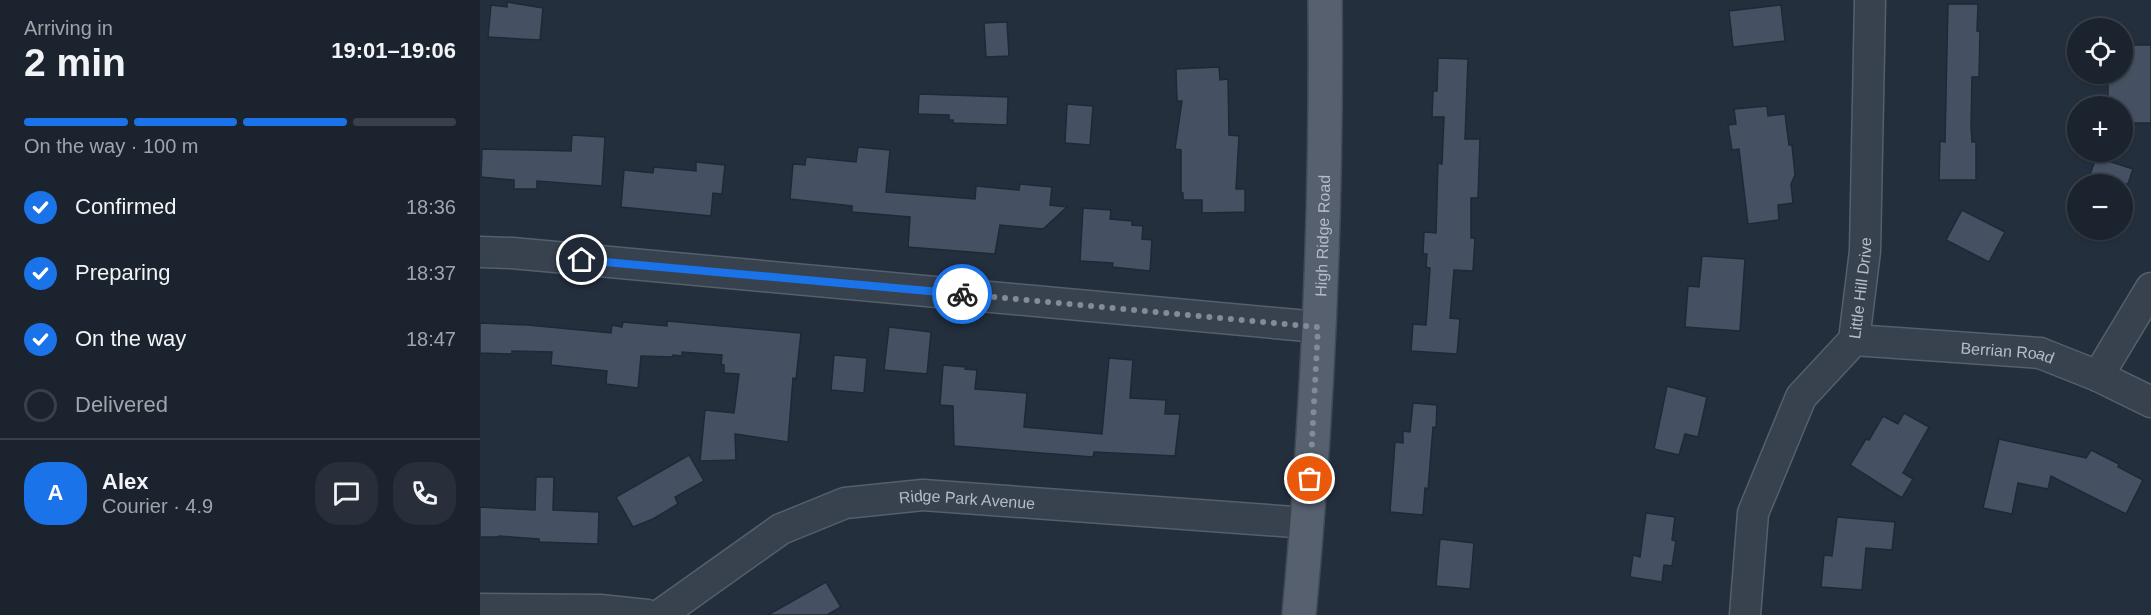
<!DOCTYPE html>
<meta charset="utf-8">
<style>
body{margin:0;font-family:Helvetica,sans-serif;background:#282f3a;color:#f1f3f6;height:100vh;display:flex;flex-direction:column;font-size:22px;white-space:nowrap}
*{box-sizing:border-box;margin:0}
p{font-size:20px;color:#a0a4aa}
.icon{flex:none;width:33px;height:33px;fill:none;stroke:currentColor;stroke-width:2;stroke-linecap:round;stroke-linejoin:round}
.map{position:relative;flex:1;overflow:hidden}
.sheet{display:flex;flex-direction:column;background:#1b232e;width:480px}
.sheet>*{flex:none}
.buttons{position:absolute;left:1587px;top:18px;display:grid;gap:12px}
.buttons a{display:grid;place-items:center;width:66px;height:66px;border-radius:50%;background:#1b232e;box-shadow:0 2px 4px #0004,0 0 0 2px #39404a;font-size:30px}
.pin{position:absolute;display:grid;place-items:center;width:51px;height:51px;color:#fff;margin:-26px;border:3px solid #fff;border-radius:50%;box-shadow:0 2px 6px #0007}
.courier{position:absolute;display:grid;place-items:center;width:60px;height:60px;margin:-30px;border:4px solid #1a73e8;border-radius:50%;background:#fff;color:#222;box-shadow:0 2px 8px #0007}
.headline em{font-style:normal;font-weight:700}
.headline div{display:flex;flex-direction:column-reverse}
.headline{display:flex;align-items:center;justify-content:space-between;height:102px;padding:0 24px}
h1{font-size:39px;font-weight:700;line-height:45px}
.bar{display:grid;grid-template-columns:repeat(4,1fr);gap:9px 6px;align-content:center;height:72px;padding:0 24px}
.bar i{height:8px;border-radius:4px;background:#39404a}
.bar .selected{background:#1a73e8}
.bar p{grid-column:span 4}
.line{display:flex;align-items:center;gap:15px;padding:0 24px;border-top:2px solid #39404a}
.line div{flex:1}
.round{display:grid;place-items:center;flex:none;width:63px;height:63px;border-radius:24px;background:#282f3a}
ol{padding:0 24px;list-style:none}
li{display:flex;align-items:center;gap:18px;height:66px}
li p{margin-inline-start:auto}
li .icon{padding:6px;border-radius:50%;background:#1a73e8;color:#fff;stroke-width:4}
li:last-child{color:#a0a4aa}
li i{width:33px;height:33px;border:3px solid #39404a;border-radius:50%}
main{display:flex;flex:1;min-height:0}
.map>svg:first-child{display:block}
.building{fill:#455162;stroke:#1f2835;stroke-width:1.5}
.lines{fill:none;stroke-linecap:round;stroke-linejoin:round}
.street-casing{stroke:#565f6c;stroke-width:33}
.primary-casing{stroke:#414a57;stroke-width:36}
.street{stroke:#38414e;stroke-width:30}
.primary{stroke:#56606e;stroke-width:33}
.done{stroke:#828b98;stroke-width:6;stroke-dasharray:0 10.8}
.route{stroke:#1a73e8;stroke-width:8}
.labels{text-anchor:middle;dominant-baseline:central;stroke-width:5;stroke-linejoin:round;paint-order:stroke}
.street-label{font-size:16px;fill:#b4bcc9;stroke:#1d2633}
</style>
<main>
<section class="sheet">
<div class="headline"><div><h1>2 min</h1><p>Arriving in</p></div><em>19:01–19:06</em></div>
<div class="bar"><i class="selected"></i><i class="selected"></i><i class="selected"></i><i></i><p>On the way · 100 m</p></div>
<ol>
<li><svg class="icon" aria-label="check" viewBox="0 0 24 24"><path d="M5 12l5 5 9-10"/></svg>Confirmed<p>18:36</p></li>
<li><svg class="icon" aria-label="check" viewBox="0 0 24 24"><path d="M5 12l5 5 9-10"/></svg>Preparing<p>18:37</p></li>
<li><svg class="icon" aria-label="check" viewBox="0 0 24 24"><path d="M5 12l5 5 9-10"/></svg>On the way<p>18:47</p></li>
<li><i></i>Delivered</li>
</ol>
<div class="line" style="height:108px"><b class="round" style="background:#1a73e8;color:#fff">A</b><div><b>Alex</b><p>Courier · 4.9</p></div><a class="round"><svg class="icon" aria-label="chat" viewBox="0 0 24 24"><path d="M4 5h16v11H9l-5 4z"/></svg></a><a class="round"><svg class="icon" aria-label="phone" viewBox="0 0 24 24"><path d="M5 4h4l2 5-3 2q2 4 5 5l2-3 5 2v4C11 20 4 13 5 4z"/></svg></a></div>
</section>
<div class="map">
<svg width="1671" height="615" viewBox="0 0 1671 615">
<rect width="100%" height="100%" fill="#242f3e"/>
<g class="building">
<path d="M 27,2 L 63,8 L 60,40 L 8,37 L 11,5 L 27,7 Z"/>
<path d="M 1468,4 L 1498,4 L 1497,31 L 1500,31 L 1499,77 L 1492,77 L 1491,126 L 1492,142 L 1496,142 L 1496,180 L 1459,180 L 1460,141 L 1465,142 Z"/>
<path d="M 1301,5 L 1305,41 L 1253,47 L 1249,11 Z"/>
<path d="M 527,22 L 529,56 L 506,57 L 504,23 Z"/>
<path d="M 1642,45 L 1671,45 L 1671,123 L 1642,123 L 1642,106 L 1628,105 L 1628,74 L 1642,74 Z"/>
<path d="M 958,58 L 988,59 L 985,139 L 1000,139 L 998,198 L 991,198 L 991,238 L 995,238 L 993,271 L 974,270 L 970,318 L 980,319 L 977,354 L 931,351 L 933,324 L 946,325 L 950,268 L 946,267 L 947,254 L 943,254 L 944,232 L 956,233 L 958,163 L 962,164 L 964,117 L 952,117 L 953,91 L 957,91 Z"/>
<path d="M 739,67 L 740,80 L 748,79 L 749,135 L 759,136 L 756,189 L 765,189 L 765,212 L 722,213 L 722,200 L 703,200 L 703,193 L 701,193 L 701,150 L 695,149 L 702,101 L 697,101 L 696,69 Z"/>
<path d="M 439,94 L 528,97 L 527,125 L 473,123 L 473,120 L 469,120 L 469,115 L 438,114 Z"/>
<path d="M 587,104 L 613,106 L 610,145 L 585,143 Z"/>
<path d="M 1287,106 L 1288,116 L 1305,114 L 1309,145 L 1312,145 L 1315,175 L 1311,184 L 1313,203 L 1298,205 L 1299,220 L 1268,224 L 1259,149 L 1252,150 L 1248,125 L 1256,124 L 1254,109 Z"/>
<path d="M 92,135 L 125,137 L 122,186 L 57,181 L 57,189 L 34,189 L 34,180 L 1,177 L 2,149 L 91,151 Z"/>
<path d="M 378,147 L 410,150 L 406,192 L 495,199 L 496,186 L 539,190 L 540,184 L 572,187 L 570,205 L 587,207 L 563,229 L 520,225 L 515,254 L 428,247 L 430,217 L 372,212 L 372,206 L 310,199 L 313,164 L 325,165 L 326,157 L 376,162 Z"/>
<path d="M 1616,157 L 1653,169 L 1648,184 L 1607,184 Z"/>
<path d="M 216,162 L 245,165 L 242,194 L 233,193 L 231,216 L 141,207 L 144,170 L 173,173 L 174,167 L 216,171 Z"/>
<path d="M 603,208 L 631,210 L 630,219 L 652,221 L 652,225 L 663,226 L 662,239 L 672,240 L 670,271 L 632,267 L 633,263 L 600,261 Z"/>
<path d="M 1482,210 L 1525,232 L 1509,262 L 1466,240 Z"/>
<path d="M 1222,256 L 1265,259 L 1260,331 L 1205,327 L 1208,286 L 1219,287 Z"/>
<path d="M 187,321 L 321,333 L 316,379 L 313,378 L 308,442 L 255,434 L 256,460 L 220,461 L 225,410 L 254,413 L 259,374 L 244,373 L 244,365 L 241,364 L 242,355 L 202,352 L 202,356 L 193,355 L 193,357 L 161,356 L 158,388 L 126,384 L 127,371 L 71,365 L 72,352 L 32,351 L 32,354 L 0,353 L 0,323 L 48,325 L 131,333 L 132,325 L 142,327 L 143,322 L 187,326 Z"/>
<path d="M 409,327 L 451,332 L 447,374 L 404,370 Z"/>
<path d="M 354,355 L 387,358 L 384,393 L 351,390 Z"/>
<path d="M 629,358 L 653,360 L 650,398 L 686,400 L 685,414 L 700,414 L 695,456 L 614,452 L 613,457 L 474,446 L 473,406 L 460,405 L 463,365 L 486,367 L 485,369 L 497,370 L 495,389 L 547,393 L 544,427 L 622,434 Z"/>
<path d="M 1187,386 L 1227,397 L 1218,437 L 1205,434 L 1199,455 L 1174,449 Z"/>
<path d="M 933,403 L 957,405 L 956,428 L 953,427 L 948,489 L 945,488 L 943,515 L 910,512 L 915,442 L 923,443 L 923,431 L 930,432 Z"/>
<path d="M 1424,413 L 1449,427 L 1423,473 L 1433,479 L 1422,498 L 1370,465 L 1386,439 L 1389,440 L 1403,416 L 1418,424 Z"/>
<path d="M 1519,439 L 1606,458 L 1611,450 L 1639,464 L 1638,467 L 1663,480 L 1646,514 L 1571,476 L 1568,489 L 1538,483 L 1532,514 L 1503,508 Z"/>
<path d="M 209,455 L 224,481 L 195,497 L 198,504 L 173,519 L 153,527 L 136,497 Z"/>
<path d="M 56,477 L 74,477 L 73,510 L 119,512 L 118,544 L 59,542 L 59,539 L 19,536 L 19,537 L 0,537 L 0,507 L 55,510 Z"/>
<path d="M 1166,513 L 1195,517 L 1192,540 L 1196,541 L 1192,566 L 1184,565 L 1182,582 L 1150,577 L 1153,555 L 1160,557 Z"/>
<path d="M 1357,517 L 1415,522 L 1412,550 L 1386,548 L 1382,590 L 1341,587 L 1344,555 L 1352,556 Z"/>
<path d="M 960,539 L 994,543 L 990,589 L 956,586 Z"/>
<path d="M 346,582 L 361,607 L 347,615 L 288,615 Z"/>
</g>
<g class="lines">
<g class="street-casing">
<g id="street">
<path d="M 0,252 L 32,253 L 838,327"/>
<path id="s1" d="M 1374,340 L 1560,353 L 1618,376 L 1671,402"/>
<path d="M 1618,376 L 1671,288"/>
<path d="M 0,609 L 120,610 L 167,615"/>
<path id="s2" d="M 180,615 L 301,529 L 365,503 L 443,495 L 828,523"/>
<path id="s3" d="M 1265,615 L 1273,513 L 1321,397 L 1374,340 L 1385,251 L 1390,0"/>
</g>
</g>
<g class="primary-casing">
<g id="primary">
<path id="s4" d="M 819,615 C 838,411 847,205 845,0"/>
</g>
</g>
<use href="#street" class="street"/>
<use href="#primary" class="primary"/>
</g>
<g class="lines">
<path class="done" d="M 482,294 L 838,327 L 830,479"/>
<path class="route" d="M 102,260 L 482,294"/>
</g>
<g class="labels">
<g class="street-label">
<text stroke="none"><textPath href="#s4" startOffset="380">High Ridge Road</textPath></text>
<text stroke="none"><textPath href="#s3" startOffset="358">Little Hill Drive</textPath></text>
<text stroke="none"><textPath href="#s1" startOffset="154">Berrian Road</textPath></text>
<text stroke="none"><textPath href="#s2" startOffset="340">Ridge Park Avenue</textPath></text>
</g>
</g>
</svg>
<div class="buttons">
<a><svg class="icon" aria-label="locate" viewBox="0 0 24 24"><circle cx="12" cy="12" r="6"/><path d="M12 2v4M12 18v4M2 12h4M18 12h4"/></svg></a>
<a>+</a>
<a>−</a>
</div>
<div class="pin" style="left:830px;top:479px;background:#ea580c"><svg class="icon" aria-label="bag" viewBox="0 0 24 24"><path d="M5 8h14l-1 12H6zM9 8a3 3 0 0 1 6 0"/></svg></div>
<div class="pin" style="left:102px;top:260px;background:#1f2937"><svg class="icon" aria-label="home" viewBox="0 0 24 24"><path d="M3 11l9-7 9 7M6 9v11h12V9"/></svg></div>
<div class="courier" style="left:482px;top:294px"><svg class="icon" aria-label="bike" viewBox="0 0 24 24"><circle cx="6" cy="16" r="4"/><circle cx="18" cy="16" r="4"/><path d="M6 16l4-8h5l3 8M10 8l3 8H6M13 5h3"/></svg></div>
</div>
</main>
